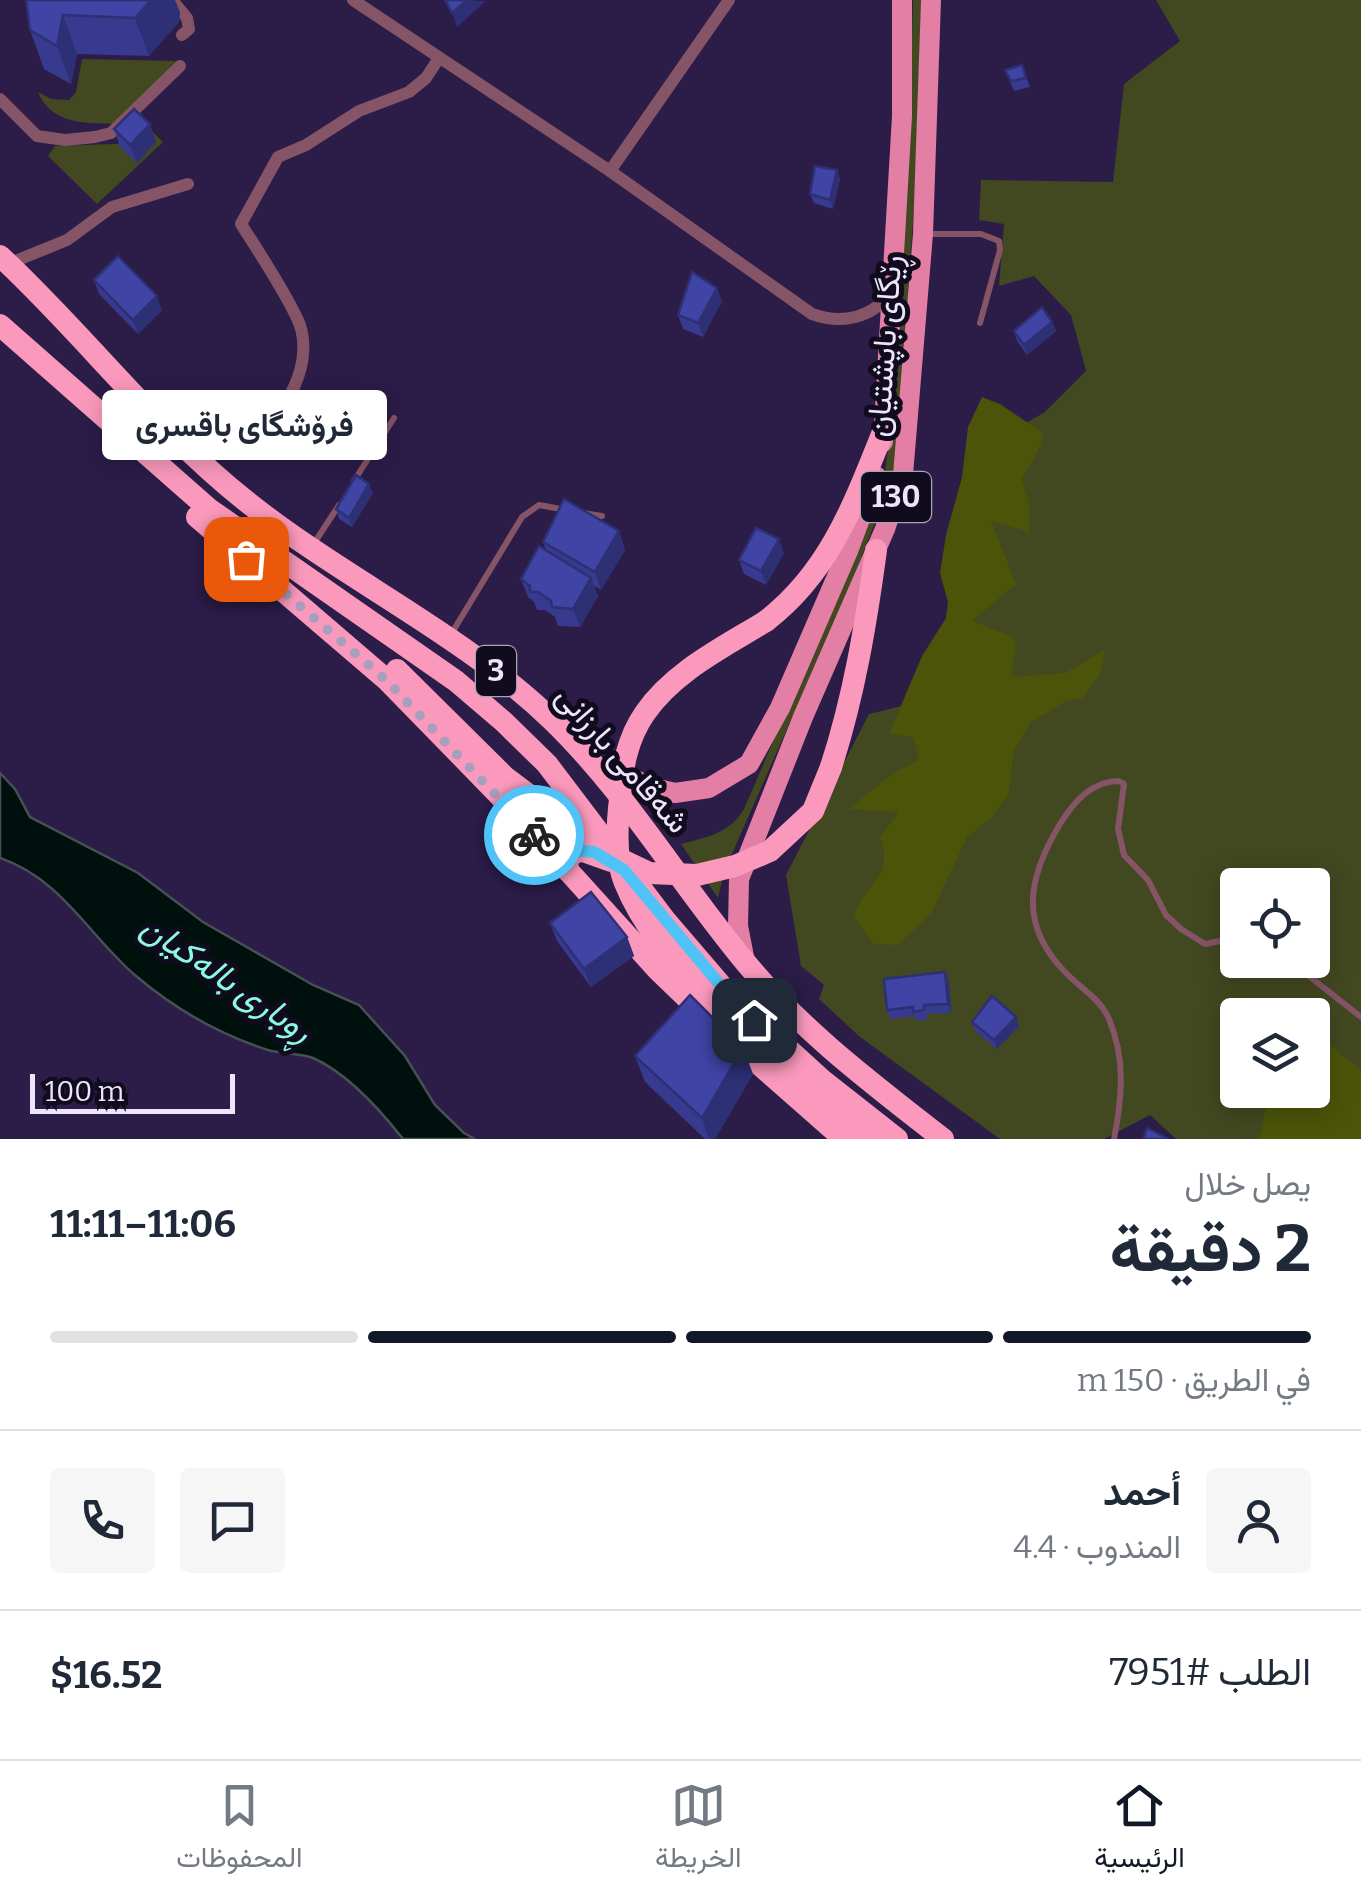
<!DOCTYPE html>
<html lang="ar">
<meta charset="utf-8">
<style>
body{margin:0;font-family:Bitter,Vazirmatn,serif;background:#f6f6f7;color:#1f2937;direction:rtl;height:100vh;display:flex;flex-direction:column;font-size:38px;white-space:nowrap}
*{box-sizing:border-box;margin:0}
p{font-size:32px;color:#747a83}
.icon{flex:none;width:55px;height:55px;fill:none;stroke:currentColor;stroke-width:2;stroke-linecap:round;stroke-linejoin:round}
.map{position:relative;height:1139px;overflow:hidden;direction:ltr}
.drawer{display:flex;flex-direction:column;background:#fff;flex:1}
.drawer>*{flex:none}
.controls{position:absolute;left:1220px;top:868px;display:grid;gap:20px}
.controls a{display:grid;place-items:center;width:110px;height:110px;border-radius:10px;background:#fff;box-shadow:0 5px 25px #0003;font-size:50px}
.scale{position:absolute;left:30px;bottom:25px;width:205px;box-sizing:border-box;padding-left:10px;border:5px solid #ece6fd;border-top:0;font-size:28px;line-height:35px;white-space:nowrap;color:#ece6fd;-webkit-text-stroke:8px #110b1e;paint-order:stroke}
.pin{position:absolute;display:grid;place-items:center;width:85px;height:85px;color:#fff;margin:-42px;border-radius:20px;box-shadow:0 5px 15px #0006}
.courier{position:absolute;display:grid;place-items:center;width:100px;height:100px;margin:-50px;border:8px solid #4fc3f7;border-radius:50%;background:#fff;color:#222;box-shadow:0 2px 12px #0007}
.bubble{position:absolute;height:70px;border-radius:10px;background:#fff;box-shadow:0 5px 25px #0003;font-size:32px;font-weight:700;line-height:70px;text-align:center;direction:rtl}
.summary em{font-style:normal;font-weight:700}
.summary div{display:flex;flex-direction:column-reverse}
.summary{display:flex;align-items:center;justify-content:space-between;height:170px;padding:0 50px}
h1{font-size:65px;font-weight:700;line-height:75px}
.bar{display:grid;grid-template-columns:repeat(4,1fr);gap:15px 10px;align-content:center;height:120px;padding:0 50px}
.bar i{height:12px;border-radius:8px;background:#e0e1e3}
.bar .current{background:#111827}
.bar p{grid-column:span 4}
.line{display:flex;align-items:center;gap:25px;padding:0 50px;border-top:2px solid #e0e1e3}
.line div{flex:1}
.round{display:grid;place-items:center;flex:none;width:105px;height:105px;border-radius:10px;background:#f6f6f7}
.dock{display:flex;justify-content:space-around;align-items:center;height:140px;border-top:2px solid #e0e1e3;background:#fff;font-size:28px;color:#747a83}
.dock a{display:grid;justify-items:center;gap:5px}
.dock .current{color:#111827}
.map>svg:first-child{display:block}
.green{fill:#424820;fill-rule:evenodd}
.forest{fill:#4b5409}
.water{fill:#00100c;stroke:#475054;stroke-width:2.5}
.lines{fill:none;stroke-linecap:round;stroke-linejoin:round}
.lane{stroke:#855466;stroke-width:6}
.street{stroke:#855466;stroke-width:12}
.primary{stroke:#e37ea5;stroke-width:20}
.highway{stroke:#fb99bd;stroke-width:22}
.highway-bridge{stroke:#fb99bd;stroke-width:22}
.wall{fill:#373a8e}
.shaded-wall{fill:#2d3074}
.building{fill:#4044a5;stroke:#2d3074;stroke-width:2.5}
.done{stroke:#a89fbe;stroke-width:10;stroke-dasharray:0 18}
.route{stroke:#4fc3f7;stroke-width:12}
.labels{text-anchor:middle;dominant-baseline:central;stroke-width:10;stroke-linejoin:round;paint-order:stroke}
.shield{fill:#110b1e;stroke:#aaa4ba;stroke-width:2.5}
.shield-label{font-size:30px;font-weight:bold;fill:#ece6fd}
.street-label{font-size:32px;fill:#ece6fd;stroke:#110b1e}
.water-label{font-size:35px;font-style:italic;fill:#8afbe0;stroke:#110b1e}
</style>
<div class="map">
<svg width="1361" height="1139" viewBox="0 0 1361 1139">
<rect width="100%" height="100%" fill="#2b1c48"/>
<g class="green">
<path d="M 913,0 L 921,0 L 917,165 L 896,460 L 890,485 L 849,588 L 724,872 L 718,898 L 681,844 C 707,837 729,834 744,809 L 883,487 L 891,425 L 908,174 Z"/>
<path d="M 1156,0 L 1361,0 L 1361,1139 L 1176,1139 L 1150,1115 L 1104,1139 L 1000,1139 L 860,1037 L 819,999 L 824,985 L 801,966 L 786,875 L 869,714 L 926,700 L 1007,434 L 1045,412 L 1086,371 L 1071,315 L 1034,276 L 999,286 L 1004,224 L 979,220 L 981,180 L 1113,182 L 1124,84 L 1180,41 ZM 1238,885 L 1312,885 L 1312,960 L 1238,960 ZM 1238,1015 L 1312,1015 L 1312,1090 L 1238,1090 Z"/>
<path d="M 82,59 L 176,61 L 117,124 C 87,123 51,125 38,92 L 51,99 L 69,100 L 76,92 Z"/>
<path d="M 152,131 L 163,142 L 97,204 L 48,156 L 55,146 L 141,143 Z"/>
</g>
<g class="forest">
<path d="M 982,397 L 1000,404 L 1043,433 L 1041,445 L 1022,479 L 1029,503 L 1030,532 L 991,521 L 1016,584 L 972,621 L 1013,637 L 1016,648 L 1011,677 L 1065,673 L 1105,650 L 1100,674 L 1082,698 L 1067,701 L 1031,722 L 1013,753 L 1009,794 L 991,818 L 967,837 L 932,912 L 898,945 L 873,944 L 854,917 C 864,883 895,878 880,837 L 899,812 L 849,809 L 892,774 L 919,760 L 913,737 L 889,734 L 922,656 L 946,618 L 948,602 L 940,573 L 946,535 L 962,477 L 968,427 Z"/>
<path d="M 1330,1045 L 1361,1070 L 1361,1139 L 1259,1139 L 1267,1104 L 1282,1090 L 1312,1090 L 1313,1062 Z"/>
</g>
<path class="water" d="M 0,773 L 15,789 L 30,817 L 138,873 L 203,922 L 313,985 L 359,1005 L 405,1056 L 435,1105 L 464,1133 L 475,1139 L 403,1139 C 381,1111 347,1073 313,1058 C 300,1053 282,1054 268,1050 C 221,1035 175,1009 136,976 C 88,935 63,880 0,858 Z"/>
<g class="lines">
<g class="lane">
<path d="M 924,234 L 981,234 L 999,241 L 1000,250 L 980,323"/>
<path d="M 354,481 L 394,418"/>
<path d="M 583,513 L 602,516"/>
<path d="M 313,545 L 339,505"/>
<path d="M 450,636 L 522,517 L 539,505 L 566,510"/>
<path d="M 1277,960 L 1305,973 L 1361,1017"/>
<path d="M 1114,1139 C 1122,1098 1126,1060 1109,1019 C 1101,1000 1082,989 1068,975 C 1018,926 1027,879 1060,824 C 1074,802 1091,781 1119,781 L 1124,784 L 1118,829 L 1124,855 L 1148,880 L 1166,915 L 1181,929 L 1205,944 L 1220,941 L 1238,945"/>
</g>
<g class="street">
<path d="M 172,0 L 187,18 L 189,29 L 182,35"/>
<path d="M 353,0 L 610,171 L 812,314 C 842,325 873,318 892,291"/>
<path d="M 0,99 L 37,136 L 65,140 L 95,137 L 111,133 L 180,66"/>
<path d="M 610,171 L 729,0"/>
<path d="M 8,264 L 67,240 L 112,207 L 188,184"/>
<path d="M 187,450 C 207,447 230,446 248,437 C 287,418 317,359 297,318 C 281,285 260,254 241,224 L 278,157 L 306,145 L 359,111 L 409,92 L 426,78 L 439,58"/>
</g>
<g class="primary">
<path d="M 883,442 L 902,116 L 902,0"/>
<path d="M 610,769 L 654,788 L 675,793 L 709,788 L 749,764 L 780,708 L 848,551 L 876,476"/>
<path d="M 745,962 L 738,926 L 739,879 L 803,717 L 885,529 L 903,475 L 923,234 L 931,0"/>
</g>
<g class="highway">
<path d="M 0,256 C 85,335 155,429 246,501 C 345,580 462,633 553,721 C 627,793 680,884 746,963 C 803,1032 873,1084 943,1139"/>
<path d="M 0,325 L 209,509 L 456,681 L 504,722 L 547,764 L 665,920 L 731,997 L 822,1080 L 897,1139"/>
<path d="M 197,517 L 388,681 L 504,800 L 658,970 L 718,1028 L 844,1139"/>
<path d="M 766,621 C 831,571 855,501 885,427"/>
<path d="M 831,767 C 854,696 866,624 876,550"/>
<path d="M 567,870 L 568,857 L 580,850 L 611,861"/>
</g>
<g class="highway-bridge">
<path d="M 766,621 C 724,647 674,671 645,713 C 627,739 622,768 620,799 C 617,824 615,859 625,883 C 663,978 792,1075 872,1139"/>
<path d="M 397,670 L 505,777 L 605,852 L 649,873 L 697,875 L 735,866 L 770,851 L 813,811 L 831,767"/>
</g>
</g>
<g class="wall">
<path d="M 26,0 L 180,12 L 179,22 L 149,56 L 77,54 L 71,84 L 44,69 L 30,30 Z"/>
<path d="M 1022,65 L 1030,87 L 1014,91 L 1005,70 Z"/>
<path d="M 114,129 L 156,142 L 137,163 L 120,147 Z"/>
<path d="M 840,179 L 833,209 L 814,203 L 810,194 Z"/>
<path d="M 94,280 L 162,310 L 138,334 L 99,294 Z"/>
<path d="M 722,301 L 703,337 L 683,329 L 678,315 Z"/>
<path d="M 1052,322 L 1056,331 L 1027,355 L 1017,341 L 1014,331 Z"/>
<path d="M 373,493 L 352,527 L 339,519 L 336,509 Z"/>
<path d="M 619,531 L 625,550 L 601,590 L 594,586 L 598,596 L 580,627 L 558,626 L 555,617 L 545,610 L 537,610 L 534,602 L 528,597 L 521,579 L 546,550 L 543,542 Z"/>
<path d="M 207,551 L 253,573 L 242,586 L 211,560 Z"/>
<path d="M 784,553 L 766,585 L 744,574 L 739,560 Z"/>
<path d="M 550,923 L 627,937 L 634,956 L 591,987 L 557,941 Z"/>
<path d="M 945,972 L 949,982 L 951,1013 L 927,1014 L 928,1019 L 917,1021 L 915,1016 L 890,1019 L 887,1010 Z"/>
<path d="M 1016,1017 L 1019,1026 L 997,1049 L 975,1031 L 972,1022 Z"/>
<path d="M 635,1056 L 753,1074 L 715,1139 L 705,1139 L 645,1082 Z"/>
</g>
<g class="shaded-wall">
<path d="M 151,0 L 175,0 L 180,12 L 179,22 L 149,56 L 135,18 Z"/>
<path d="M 467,0 L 486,1 L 457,27 L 452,13 Z"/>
<path d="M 63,15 L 77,54 L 71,84 L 57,46 Z"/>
<path d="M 150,124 L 156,142 L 137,163 L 130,145 Z"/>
<path d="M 837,170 L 840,179 L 833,209 L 830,200 Z"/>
<path d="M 717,288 L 722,301 L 703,337 L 698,323 Z"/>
<path d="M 157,296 L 162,310 L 138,334 L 133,320 Z"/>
<path d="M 1052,322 L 1056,331 L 1027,355 L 1024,345 Z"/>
<path d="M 369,484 L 373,493 L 352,527 L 349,518 Z"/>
<path d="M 619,531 L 625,550 L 601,590 L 595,572 Z"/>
<path d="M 779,539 L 784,553 L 766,585 L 761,571 Z"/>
<path d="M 250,564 L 253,573 L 242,586 L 239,577 Z"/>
<path d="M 591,578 L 598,596 L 580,627 L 573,609 Z"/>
<path d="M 627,937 L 634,956 L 591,987 L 584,969 Z"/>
<path d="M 945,972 L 949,982 L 951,1013 L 948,1004 Z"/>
<path d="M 1016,1017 L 1019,1026 L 997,1049 L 994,1040 Z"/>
<path d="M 743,1048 L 753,1074 L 715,1139 L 709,1139 L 702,1118 Z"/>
</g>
<g class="building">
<path d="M 26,0 L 151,0 L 135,18 L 63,15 L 57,46 L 30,30 Z"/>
<path d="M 445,0 L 467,0 L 452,13 Z"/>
<path d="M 1022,65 L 1026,78 L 1011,81 L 1005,70 Z"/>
<path d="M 134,109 L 150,124 L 130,145 L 114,129 Z"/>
<path d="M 815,166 L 837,170 L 830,200 L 810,194 Z"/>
<path d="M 118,256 L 157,296 L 133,320 L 94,280 Z"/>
<path d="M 692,272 L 717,288 L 698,323 L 678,315 Z"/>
<path d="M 1042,307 L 1052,322 L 1024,345 L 1014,331 Z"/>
<path d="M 356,475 L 369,484 L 349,518 L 336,509 Z"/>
<path d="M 564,499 L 619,531 L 595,572 L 543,542 Z"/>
<path d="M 756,528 L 779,539 L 761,571 L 739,560 Z"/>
<path d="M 217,538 L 250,564 L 239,577 L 207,551 Z"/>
<path d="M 539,546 L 591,578 L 573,609 L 552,607 L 551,601 L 538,592 L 530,592 L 530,586 L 521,579 Z"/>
<path d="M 591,892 L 627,937 L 584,969 L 550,923 Z"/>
<path d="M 945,972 L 948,1004 L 924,1005 L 924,1010 L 913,1012 L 913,1007 L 887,1010 L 884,979 Z"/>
<path d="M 690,995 L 743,1048 L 702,1118 L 635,1056 Z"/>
<path d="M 992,996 L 1016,1017 L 994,1040 L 972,1022 Z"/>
<path d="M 1147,1128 L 1167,1138 L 1167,1139 L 1143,1139 Z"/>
</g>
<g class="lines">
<path class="done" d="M 246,559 L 388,682 L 534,835"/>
<path class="route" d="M 534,835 L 556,848 L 594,852 L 624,870 L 731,998 L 754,1020"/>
</g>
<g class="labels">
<g class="shield">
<rect x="861" y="472" width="70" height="50" rx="8"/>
<rect x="476" y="646" width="40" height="50" rx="8"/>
</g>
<g class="shield-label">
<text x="896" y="497">130</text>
<text x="496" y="671">3</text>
</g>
<g class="street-label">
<text transform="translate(884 346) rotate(-86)">ڕێگای باپشتیان</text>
<text transform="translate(623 759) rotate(49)">شەقامی بارزانی</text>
</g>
<g class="water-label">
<text transform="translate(227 978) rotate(34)">ڕوباری بالەکیان</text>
</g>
</g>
</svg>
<div class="controls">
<a><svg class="icon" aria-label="locate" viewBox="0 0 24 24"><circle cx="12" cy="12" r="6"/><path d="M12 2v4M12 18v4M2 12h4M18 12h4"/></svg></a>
<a><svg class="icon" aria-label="layers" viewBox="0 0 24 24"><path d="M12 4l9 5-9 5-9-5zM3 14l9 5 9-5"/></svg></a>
</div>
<div class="scale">100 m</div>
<div class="pin" style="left:246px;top:559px;background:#ea580c"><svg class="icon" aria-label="bag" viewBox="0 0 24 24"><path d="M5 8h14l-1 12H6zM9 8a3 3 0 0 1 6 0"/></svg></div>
<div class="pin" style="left:754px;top:1020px;background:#1f2937"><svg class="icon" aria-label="home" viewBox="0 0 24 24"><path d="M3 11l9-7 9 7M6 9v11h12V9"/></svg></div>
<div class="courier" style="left:534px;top:835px"><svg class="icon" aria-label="bike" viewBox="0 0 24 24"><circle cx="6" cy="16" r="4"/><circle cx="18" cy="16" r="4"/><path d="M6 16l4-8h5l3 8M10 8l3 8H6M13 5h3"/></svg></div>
<div class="bubble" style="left:102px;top:390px;width:285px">فرۆشگای باقسری</div>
</div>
<section class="drawer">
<div class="summary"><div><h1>2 دقيقة</h1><p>يصل خلال</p></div><em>11:06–11:11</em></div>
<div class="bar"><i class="current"></i><i class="current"></i><i class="current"></i><i></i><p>في الطريق · 150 m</p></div>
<div class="line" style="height:180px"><a class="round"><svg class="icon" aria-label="person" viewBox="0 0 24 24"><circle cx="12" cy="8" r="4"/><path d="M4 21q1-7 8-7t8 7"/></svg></a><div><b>أحمد</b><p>المندوب · 4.4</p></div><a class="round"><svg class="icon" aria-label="chat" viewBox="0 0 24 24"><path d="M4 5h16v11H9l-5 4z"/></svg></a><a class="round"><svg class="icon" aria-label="phone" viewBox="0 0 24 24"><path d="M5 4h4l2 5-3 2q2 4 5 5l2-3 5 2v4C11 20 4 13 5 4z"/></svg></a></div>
<div class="line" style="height:130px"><div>الطلب #7951</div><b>$16.52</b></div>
</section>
<nav class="dock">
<a class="current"><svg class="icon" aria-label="home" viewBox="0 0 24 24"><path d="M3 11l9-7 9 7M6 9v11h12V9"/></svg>الرئيسية</a>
<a><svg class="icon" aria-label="map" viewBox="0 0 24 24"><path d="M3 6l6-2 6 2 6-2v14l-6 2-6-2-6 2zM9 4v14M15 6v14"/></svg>الخريطة</a>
<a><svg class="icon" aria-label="saved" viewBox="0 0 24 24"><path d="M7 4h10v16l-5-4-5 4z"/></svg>المحفوظات</a>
</nav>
